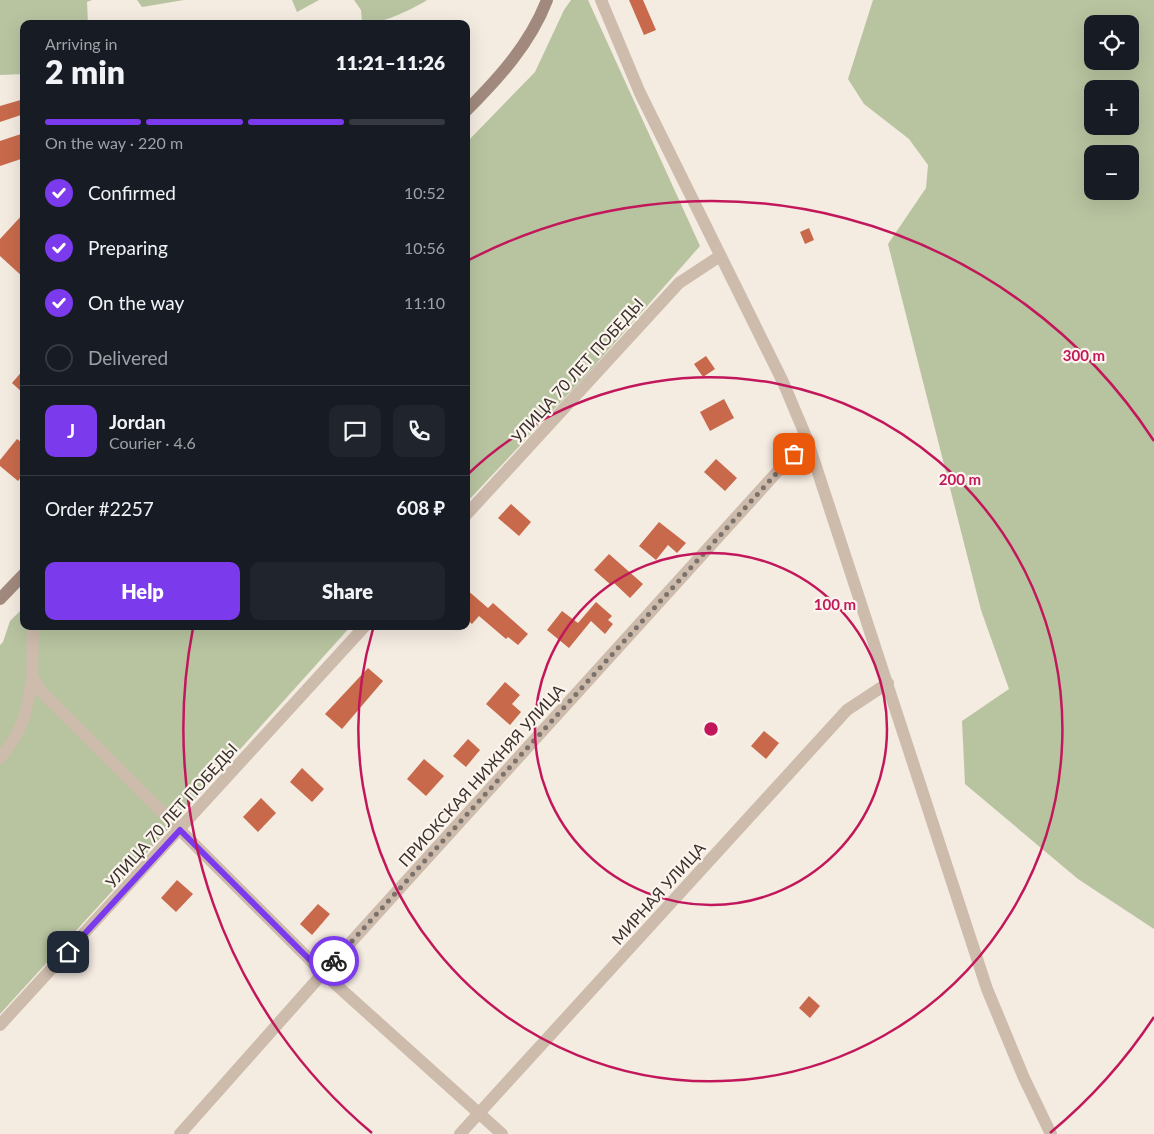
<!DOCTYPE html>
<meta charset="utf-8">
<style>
body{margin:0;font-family:Lato,sans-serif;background:#20242c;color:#f1f3f6;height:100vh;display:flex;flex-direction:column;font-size:19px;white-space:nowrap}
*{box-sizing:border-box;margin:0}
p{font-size:16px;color:#9ea1a6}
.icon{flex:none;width:28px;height:28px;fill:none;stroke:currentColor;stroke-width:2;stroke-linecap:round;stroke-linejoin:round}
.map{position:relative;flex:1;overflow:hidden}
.sheet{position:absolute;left:20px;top:20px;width:450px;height:610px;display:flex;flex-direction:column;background:#171b24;border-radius:10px;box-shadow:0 5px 20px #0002}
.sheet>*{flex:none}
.buttons{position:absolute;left:1084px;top:15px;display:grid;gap:10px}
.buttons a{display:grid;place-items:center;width:55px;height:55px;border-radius:10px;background:#171b24;box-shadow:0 5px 20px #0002;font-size:25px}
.pin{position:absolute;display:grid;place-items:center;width:42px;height:42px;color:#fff;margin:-21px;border-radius:10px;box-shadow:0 2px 8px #0006}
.courier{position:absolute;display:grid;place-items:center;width:50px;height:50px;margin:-25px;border:4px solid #7c3aed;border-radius:50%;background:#fff;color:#222;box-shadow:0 1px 6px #0007}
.headline em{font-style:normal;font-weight:800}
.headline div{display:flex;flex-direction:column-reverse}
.headline{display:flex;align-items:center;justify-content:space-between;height:85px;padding:0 25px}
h1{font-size:32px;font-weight:800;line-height:38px}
.bar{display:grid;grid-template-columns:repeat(4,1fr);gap:8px 5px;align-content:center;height:60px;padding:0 25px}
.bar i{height:6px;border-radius:4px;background:#363941}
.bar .active{background:#7c3aed}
.bar p{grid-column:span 4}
.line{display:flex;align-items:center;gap:12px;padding:0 25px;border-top:1px solid #363941}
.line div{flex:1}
.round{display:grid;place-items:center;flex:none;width:52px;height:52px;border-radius:10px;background:#20242c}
ol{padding:0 25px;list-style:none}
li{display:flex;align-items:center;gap:15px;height:55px}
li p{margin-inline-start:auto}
li .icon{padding:5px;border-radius:50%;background:#7c3aed;color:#fff;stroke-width:4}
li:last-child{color:#9ea1a6}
li i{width:28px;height:28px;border:2px solid #363941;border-radius:50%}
.action{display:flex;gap:10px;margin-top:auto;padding:10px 25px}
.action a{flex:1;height:58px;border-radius:10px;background:#7c3aed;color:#fff;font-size:20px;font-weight:800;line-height:58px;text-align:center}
.action a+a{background:#20242c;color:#f1f3f6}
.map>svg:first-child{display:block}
.green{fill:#b8c4a0;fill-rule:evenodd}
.building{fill:#c8694b}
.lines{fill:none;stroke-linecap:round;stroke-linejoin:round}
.street{stroke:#cdbbac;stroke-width:12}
.secondary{stroke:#a18a7d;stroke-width:12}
.done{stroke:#7c716b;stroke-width:5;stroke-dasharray:0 9}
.route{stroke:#7c3aed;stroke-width:6}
.ring{fill:none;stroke:#c2185b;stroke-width:2.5}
.labels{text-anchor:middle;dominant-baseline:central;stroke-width:4.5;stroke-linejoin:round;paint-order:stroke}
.street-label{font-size:16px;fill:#3b302b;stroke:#fbf5ee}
.centre{fill:#c2185b;stroke:#fbf5ee;stroke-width:2.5}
.ring-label{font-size:15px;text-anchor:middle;font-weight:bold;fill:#c2185b;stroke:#fbf5ee;stroke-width:4.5;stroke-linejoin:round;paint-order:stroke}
</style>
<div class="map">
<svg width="1154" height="1134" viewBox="0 0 1154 1134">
<rect width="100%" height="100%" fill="#f4ebe1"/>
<g class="green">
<path d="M 0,0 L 92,0 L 87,2 L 88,24 L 24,24 L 24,74 L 0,75 Z"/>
<path d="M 137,0 L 184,0 L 142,7 Z"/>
<path d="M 292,0 L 319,0 L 297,12 Z"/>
<path d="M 354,0 L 427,0 C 415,8 374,28 362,22 L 361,10 Z"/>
<path d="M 571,0 L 588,0 L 700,246 L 589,372 L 466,503 L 466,143 L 535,72 L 564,10 Z"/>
<path d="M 873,0 L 1154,0 L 1154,929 L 1078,879 L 965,784 L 962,721 L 1009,689 L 981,610 L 888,244 L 926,188 L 928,165 L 909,139 L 864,104 L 848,79 ZM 1092,24 L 1130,24 L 1130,61 L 1092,61 ZM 1092,89 L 1130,89 L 1130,126 L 1092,126 ZM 1092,154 L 1130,154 L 1130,191 L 1092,191 Z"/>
<path d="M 24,607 L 24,626 L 351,626 L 136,865 L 0,1014 L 0,645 L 3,642 L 10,621 Z"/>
</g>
<g class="building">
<path d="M 629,0 L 643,0 L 656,30 L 644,35 Z"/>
<path d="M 24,99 L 24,114 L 0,122 L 0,106 Z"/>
<path d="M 24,133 L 24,158 L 0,166 L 0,141 Z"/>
<path d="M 24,213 L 24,278 L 0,256 L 0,239 Z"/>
<path d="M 809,228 L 814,240 L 805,244 L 800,232 Z"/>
<path d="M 706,356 L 715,369 L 703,377 L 694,364 Z"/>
<path d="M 24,369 L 24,394 L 12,383 Z"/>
<path d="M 724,399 L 734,418 L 710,431 L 700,412 Z"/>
<path d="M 17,439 L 24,444 L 24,474 L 18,481 L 0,466 L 0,460 Z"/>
<path d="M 716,459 L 737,478 L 725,491 L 704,472 Z"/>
<path d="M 511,504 L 531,522 L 519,536 L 498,518 Z"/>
<path d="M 659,522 L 686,543 L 677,553 L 668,545 L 656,560 L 639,546 Z"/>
<path d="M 609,554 L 643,584 L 630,598 L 613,582 L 611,585 L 594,570 Z"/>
<path d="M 466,589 L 488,608 L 493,603 L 528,634 L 518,645 L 508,637 L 506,639 L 479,616 L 472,624 L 466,619 Z"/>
<path d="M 596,602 L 612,616 L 608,620 L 613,624 L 605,634 L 591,621 L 569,648 L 547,630 L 562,611 L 578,623 Z"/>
<path d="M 368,668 L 383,681 L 342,729 L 325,714 Z"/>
<path d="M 505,682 L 520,695 L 512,704 L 521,712 L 510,725 L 486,704 Z"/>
<path d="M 764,731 L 779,743 L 766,759 L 751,746 Z"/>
<path d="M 468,739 L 480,750 L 466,767 L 453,756 Z"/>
<path d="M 424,759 L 444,776 L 426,796 L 407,779 Z"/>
<path d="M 302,768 L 324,789 L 312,802 L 290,782 Z"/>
<path d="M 261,798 L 276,813 L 258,832 L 243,817 Z"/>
<path d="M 177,880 L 193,894 L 176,912 L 161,898 Z"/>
<path d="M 318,904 L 330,914 L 312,935 L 300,924 Z"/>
<path d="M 809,996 L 820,1006 L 810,1018 L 799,1008 Z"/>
</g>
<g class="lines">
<g class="street">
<path d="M 601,0 L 640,93 L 783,382 L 807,439 L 987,989 L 1024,1078 L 1051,1134"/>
<path d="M 466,515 L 679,283 L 720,256"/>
<path d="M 33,626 L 32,676 L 41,691 L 323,973 L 502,1134"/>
<path d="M 0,758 C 24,730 27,711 32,676"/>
<path d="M 0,1025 L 365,626"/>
<path d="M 180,1134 L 323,973 L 807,439"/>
<path d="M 460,1134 L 847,710 L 888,683"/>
</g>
<g class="secondary">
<path d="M 466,111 C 499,78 530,44 547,0"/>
<path d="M 0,599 L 24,574"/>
</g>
</g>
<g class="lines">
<path class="done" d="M 334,961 L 794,454"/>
<path class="route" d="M 68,952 L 180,830 L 323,973 L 334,961"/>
</g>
<g class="ring">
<circle cx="711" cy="729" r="176"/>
<path d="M466 476A352 352 0 1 1 373 629"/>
<path d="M1154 1017A528 528 0 0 1 1050 1133M372 1133A528 528 0 0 1 193 628M467 261A528 528 0 0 1 1154 441"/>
</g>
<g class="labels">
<g class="street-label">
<text transform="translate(577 370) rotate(-48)">УЛИЦА 70 ЛЕТ ПОБЕДЫ</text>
<text transform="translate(481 775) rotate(-48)">ПРИОКСКАЯ НИЖНЯЯ УЛИЦА</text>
<text transform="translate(171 815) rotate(-48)">УЛИЦА 70 ЛЕТ ПОБЕДЫ</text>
<text transform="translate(658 893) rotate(-48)">МИРНАЯ УЛИЦА</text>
</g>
</g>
<circle cx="711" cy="729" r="8" class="centre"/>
<g class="ring-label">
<text x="1084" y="361">300 m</text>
<text x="960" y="485">200 m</text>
<text x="835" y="610">100 m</text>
</g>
</svg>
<div class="buttons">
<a><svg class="icon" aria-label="locate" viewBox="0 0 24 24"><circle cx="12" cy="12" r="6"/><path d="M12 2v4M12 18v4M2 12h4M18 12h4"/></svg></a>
<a>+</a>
<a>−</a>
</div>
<div class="pin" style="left:794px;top:454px;background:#ea580c"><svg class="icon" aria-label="bag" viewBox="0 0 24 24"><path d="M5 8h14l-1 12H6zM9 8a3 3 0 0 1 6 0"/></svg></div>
<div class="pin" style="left:68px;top:952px;background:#1f2937"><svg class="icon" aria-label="home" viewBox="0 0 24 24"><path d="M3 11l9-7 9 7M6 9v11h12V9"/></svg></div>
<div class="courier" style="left:334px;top:961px"><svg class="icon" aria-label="bike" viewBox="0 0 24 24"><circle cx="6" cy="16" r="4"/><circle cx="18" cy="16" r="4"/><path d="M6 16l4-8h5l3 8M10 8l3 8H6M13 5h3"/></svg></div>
<section class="sheet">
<div class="headline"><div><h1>2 min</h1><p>Arriving in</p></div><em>11:21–11:26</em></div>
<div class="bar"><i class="active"></i><i class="active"></i><i class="active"></i><i></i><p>On the way · 220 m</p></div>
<ol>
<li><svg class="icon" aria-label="check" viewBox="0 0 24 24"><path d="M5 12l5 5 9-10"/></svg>Confirmed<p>10:52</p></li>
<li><svg class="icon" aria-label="check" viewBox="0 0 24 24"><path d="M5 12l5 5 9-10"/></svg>Preparing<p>10:56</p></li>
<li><svg class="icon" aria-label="check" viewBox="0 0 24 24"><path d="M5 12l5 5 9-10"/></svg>On the way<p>11:10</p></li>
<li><i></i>Delivered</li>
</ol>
<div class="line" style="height:90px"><b class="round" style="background:#7c3aed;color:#fff">J</b><div><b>Jordan</b><p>Courier · 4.6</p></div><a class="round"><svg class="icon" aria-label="chat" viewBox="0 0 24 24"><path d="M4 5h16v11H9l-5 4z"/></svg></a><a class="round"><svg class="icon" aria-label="phone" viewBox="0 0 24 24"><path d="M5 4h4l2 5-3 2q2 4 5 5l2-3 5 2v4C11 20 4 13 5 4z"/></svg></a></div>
<div class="line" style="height:65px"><div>Order #2257</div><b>608 ₽</b></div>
<div class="action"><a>Help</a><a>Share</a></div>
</section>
</div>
